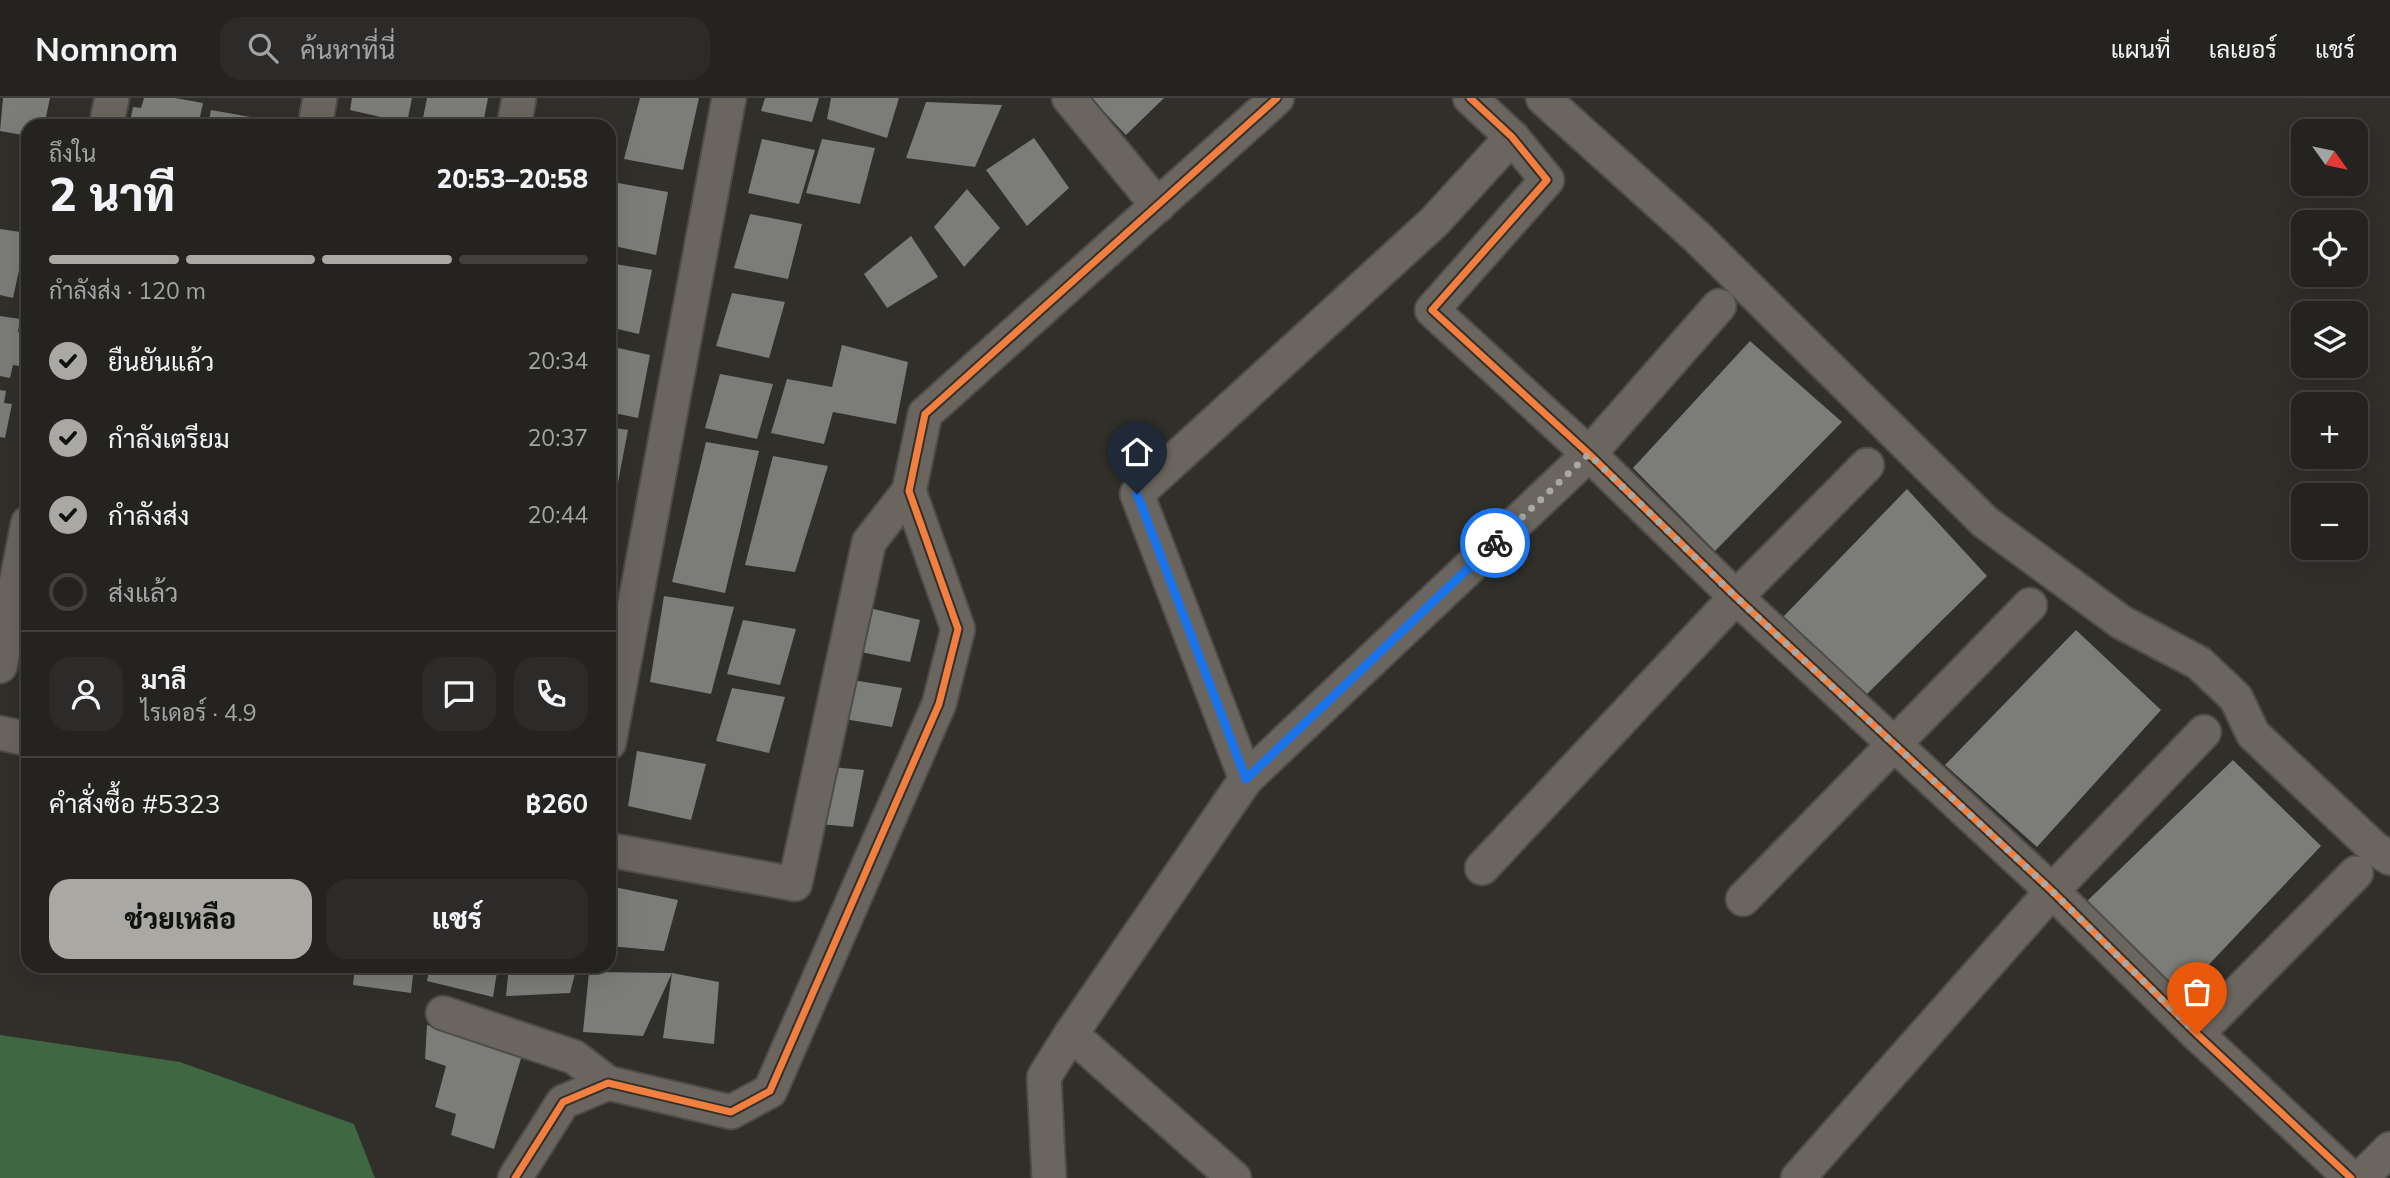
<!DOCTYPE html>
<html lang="th">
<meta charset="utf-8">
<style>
body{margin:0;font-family:Mulish,Sarabun,sans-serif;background:#2c2b29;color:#f1f3f6;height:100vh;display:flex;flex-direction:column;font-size:26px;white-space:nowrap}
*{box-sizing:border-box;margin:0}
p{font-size:23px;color:#a3a4a5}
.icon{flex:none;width:38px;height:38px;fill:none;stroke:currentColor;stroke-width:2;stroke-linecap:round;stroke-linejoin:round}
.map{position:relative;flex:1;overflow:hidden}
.drawer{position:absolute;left:21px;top:21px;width:595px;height:854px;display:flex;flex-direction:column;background:#242320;border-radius:21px;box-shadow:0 7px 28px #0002,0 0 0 2px #41403e}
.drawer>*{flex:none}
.needle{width:46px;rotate:123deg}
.fabs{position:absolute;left:2291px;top:21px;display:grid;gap:14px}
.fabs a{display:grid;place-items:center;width:77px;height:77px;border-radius:14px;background:#242320;box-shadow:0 7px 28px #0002,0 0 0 2px #41403e;font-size:35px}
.pin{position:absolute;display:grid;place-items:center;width:60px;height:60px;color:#fff;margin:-72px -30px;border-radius:50% 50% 50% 0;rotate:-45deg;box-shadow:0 0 7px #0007}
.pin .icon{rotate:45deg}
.courier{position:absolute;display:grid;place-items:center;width:70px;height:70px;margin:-35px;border:5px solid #1a73e8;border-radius:50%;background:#fff;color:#222;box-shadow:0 2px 9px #0007}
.head em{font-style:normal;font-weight:800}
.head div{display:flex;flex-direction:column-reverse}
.head{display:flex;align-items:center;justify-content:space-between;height:119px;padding:0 28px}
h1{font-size:46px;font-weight:800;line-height:52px}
.bar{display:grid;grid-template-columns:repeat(4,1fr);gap:10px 7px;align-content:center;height:84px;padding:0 28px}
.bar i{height:9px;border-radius:5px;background:#41403e}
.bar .on{background:#a9a8a3}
.bar p{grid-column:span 4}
.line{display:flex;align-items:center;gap:18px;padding:0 28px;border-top:2px solid #41403e}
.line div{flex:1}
.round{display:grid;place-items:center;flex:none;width:74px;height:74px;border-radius:21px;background:#2c2b29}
ol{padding:0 28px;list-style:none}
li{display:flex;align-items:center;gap:21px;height:77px}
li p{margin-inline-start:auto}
li .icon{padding:7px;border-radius:50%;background:#a9a8a3;color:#111;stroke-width:4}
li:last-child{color:#a3a4a5}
li i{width:38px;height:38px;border:4px solid #41403e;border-radius:50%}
.cta{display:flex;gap:14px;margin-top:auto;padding:14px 28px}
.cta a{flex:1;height:80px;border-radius:21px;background:#a9a8a3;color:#111;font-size:28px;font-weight:800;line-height:80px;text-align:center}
.cta a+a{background:#2c2b29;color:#f1f3f6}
header{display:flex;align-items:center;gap:42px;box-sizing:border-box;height:98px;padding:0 35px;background:#242320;border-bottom:2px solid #41403e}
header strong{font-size:33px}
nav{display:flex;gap:38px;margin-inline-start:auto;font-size:24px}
.search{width:490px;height:63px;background:#2c2b29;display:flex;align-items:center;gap:18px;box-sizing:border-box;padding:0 24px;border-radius:21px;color:#a3a4a5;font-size:26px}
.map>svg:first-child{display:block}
.water{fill:#3e6742}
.building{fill:#7c7d79}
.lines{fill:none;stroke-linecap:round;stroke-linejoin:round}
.street-casing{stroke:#4d4c49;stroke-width:37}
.street{stroke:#6a655e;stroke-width:33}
.cycleway-casing{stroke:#323028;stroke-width:11}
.cycleway{stroke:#f27e40;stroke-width:7}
.done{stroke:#a9a8a3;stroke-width:7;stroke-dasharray:0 12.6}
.route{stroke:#1a73e8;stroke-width:9}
</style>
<header>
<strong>Nomnom</strong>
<div class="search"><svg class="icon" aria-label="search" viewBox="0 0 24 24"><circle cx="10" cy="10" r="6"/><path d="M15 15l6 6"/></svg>ค้นหาที่นี่</div>
<nav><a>แผนที่</a><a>เลเยอร์</a><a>แชร์</a></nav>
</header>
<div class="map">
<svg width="2390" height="1080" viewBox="0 0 2390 1080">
<rect width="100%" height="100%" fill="#302f2a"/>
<path class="water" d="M 0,937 L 180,964 L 354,1026 L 375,1080 L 0,1080 Z"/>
<g class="building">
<path d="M 3,0 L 50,0 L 44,28 L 28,28 L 28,38 L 0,33 Z"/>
<path d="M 144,0 L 175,0 L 203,5 L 198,28 L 129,28 L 133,9 L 141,10 Z"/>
<path d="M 352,0 L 412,0 L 407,25 L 350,12 Z"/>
<path d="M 427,0 L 488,0 L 484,21 L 477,21 L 474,28 L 422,25 Z"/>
<path d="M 640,0 L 699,0 L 683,72 L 624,61 Z"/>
<path d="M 765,0 L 819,0 L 812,24 L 761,13 Z"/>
<path d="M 831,0 L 899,0 L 887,40 L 827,21 Z"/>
<path d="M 1091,0 L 1164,0 L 1126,37 Z"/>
<path d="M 926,4 L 1002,7 L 975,69 L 906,60 Z"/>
<path d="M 211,12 L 262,21 L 261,28 L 208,28 Z"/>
<path d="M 1034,40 L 1069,90 L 1027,128 L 986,72 Z"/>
<path d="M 762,41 L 815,52 L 799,106 L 748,95 Z"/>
<path d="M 822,41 L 875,50 L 860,106 L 806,95 Z"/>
<path d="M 618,85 L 668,94 L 656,157 L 609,147 L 609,126 Z"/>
<path d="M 967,91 L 1000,130 L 964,169 L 934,129 Z"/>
<path d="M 750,116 L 802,126 L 788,181 L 734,170 Z"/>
<path d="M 0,131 L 27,135 L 13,200 L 0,197 Z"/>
<path d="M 911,138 L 938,179 L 887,210 L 864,176 Z"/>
<path d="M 609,165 L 652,172 L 639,236 L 609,229 Z"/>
<path d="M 732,195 L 785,204 L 769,260 L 716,248 Z"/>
<path d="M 0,218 L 20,221 L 18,234 L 26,235 L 19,268 L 13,267 L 10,280 L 0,278 Z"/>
<path d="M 1750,243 L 1842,324 L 1715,453 L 1633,370 Z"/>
<path d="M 842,247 L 908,264 L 896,326 L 833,314 L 824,346 L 771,335 L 787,281 L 832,289 Z"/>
<path d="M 609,248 L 650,257 L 638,320 L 609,314 Z"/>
<path d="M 720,276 L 773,286 L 757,341 L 705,330 Z"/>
<path d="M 0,292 L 6,293 L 4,305 L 12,306 L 5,340 L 0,339 Z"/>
<path d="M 609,329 L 628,332 L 616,395 L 609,394 Z"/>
<path d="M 706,344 L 759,353 L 725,495 L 672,484 Z"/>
<path d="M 773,358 L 828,368 L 795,474 L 745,467 Z"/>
<path d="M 1907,391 L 1987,478 L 1866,597 L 1782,520 Z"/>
<path d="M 609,413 L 616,414 L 610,443 L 609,443 Z"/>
<path d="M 664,498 L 734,509 L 711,596 L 650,584 Z"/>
<path d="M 861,508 L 920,522 L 910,564 L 846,551 Z"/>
<path d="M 743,522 L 796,531 L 780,587 L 727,576 Z"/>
<path d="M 2076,532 L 2161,612 L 2037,749 L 1945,667 Z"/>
<path d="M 840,580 L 902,590 L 892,629 L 832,619 Z"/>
<path d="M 732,590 L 785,599 L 769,655 L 716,643 Z"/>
<path d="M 637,653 L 706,666 L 691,722 L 628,708 Z"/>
<path d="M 2233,662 L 2321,748 L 2181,896 L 2083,807 Z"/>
<path d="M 821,668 L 864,672 L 853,729 L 808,725 Z"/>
<path d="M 609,788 L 678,802 L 664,853 L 609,848 Z"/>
<path d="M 355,868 L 414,868 L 411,895 L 353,887 Z"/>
<path d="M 430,868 L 498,868 L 493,899 L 427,883 Z"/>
<path d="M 509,868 L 577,868 L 570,895 L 506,898 Z"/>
<path d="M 589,874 L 672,875 L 719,884 L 714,946 L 663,940 L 672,875 L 643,938 L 583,934 Z"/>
<path d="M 427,927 L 522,957 L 494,1051 L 451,1037 L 456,1016 L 435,1009 L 446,968 L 425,961 Z"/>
</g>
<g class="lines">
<g class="street-casing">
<g id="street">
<path d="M 1069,0 L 1158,108"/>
<path d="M 1470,0 L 1512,39 L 1547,82 L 1432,212 L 1589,356 L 1736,499 L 2052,793 L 2197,936 L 2351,1080"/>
<path d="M 1543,0 L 1697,139 L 1985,424 L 2121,524 L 2199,565 L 2236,600 L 2253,636 L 2375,751 L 2390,760"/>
<path d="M 106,28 L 112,0"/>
<path d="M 315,28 L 320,0"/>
<path d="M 514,28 L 519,0"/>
<path d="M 0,568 L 28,425"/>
<path d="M 0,635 L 28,641"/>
<path d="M 609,645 L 729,0"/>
<path d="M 1246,681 L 1589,356 L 1719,208"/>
<path d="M 609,752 L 795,786 L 869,444 L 909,393"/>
<path d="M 1482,770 L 1736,499 L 1867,367"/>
<path d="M 1743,801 L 2030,507"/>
<path d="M 443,915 L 574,959 L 608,985"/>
<path d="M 1071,936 L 1234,1080"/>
<path d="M 2197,936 L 2356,775"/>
<path d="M 515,1080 L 563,1004 L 608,985 L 731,1014 L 770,993 L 939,606 L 958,531 L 909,393 L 925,316 L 1277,0"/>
<path d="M 1049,1080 L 1044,979 L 1071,936 L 1246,681 L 1137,396 L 1434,124 L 1512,39"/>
<path d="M 1798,1080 L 2052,793 L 2204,634"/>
<path d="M 2361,1080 L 2390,1051"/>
</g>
</g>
<use href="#street" class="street"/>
<g class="cycleway-casing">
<g id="cycleway">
<path d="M 1470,0 L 1512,39 L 1547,82 L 1432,212 L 1589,356 L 1736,499 L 2052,793 L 2197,936 L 2351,1080"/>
<path d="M 515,1080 L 563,1004 L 608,985 L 731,1014 L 770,993 L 939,606 L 958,531 L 909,393 L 925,316 L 1277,0"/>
</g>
</g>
<use href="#cycleway" class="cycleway"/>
</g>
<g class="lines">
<path class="done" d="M 1495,445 L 1589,356 L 1736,499 L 2052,793 L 2197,936"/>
<path class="route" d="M 1137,396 L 1246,681 L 1495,445"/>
</g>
</svg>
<div class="fabs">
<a><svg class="needle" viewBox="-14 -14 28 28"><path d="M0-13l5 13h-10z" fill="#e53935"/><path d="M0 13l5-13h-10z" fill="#a3a4a5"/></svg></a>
<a><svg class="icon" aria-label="locate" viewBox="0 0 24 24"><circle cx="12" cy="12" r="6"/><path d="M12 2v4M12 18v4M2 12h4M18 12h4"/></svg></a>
<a><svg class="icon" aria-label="layers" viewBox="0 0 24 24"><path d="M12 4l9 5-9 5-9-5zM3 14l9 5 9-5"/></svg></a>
<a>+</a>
<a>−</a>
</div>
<div class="pin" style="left:2197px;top:936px;background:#ea580c"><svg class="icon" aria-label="bag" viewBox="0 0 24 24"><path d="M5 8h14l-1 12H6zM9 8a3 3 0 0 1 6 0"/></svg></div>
<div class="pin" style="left:1137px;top:396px;background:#1f2937"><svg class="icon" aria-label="home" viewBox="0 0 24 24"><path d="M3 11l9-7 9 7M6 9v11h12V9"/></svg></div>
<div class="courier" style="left:1495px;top:445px"><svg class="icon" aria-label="bike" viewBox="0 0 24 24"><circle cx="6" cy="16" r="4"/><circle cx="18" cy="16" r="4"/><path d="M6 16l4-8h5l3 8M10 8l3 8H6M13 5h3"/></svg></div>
<section class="drawer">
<div class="head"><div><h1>2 นาที</h1><p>ถึงใน</p></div><em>20:53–20:58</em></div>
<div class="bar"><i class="on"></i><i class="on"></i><i class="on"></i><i></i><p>กำลังส่ง · 120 m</p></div>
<ol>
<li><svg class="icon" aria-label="check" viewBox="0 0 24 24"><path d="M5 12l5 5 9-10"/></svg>ยืนยันแล้ว<p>20:34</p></li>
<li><svg class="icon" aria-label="check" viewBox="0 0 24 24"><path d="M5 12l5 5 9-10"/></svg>กำลังเตรียม<p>20:37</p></li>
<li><svg class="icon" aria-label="check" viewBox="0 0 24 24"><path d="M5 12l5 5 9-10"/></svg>กำลังส่ง<p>20:44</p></li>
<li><i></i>ส่งแล้ว</li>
</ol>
<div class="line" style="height:126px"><a class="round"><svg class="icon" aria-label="person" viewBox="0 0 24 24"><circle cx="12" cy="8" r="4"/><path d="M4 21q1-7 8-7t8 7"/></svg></a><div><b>มาลี</b><p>ไรเดอร์ · 4.9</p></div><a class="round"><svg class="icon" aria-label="chat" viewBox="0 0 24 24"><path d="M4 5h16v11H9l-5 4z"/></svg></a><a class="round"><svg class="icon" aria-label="phone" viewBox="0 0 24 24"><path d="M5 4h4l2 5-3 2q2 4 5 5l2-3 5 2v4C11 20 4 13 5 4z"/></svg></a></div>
<div class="line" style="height:91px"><div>คำสั่งซื้อ #5323</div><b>฿260</b></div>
<div class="cta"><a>ช่วยเหลือ</a><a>แชร์</a></div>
</section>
</div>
